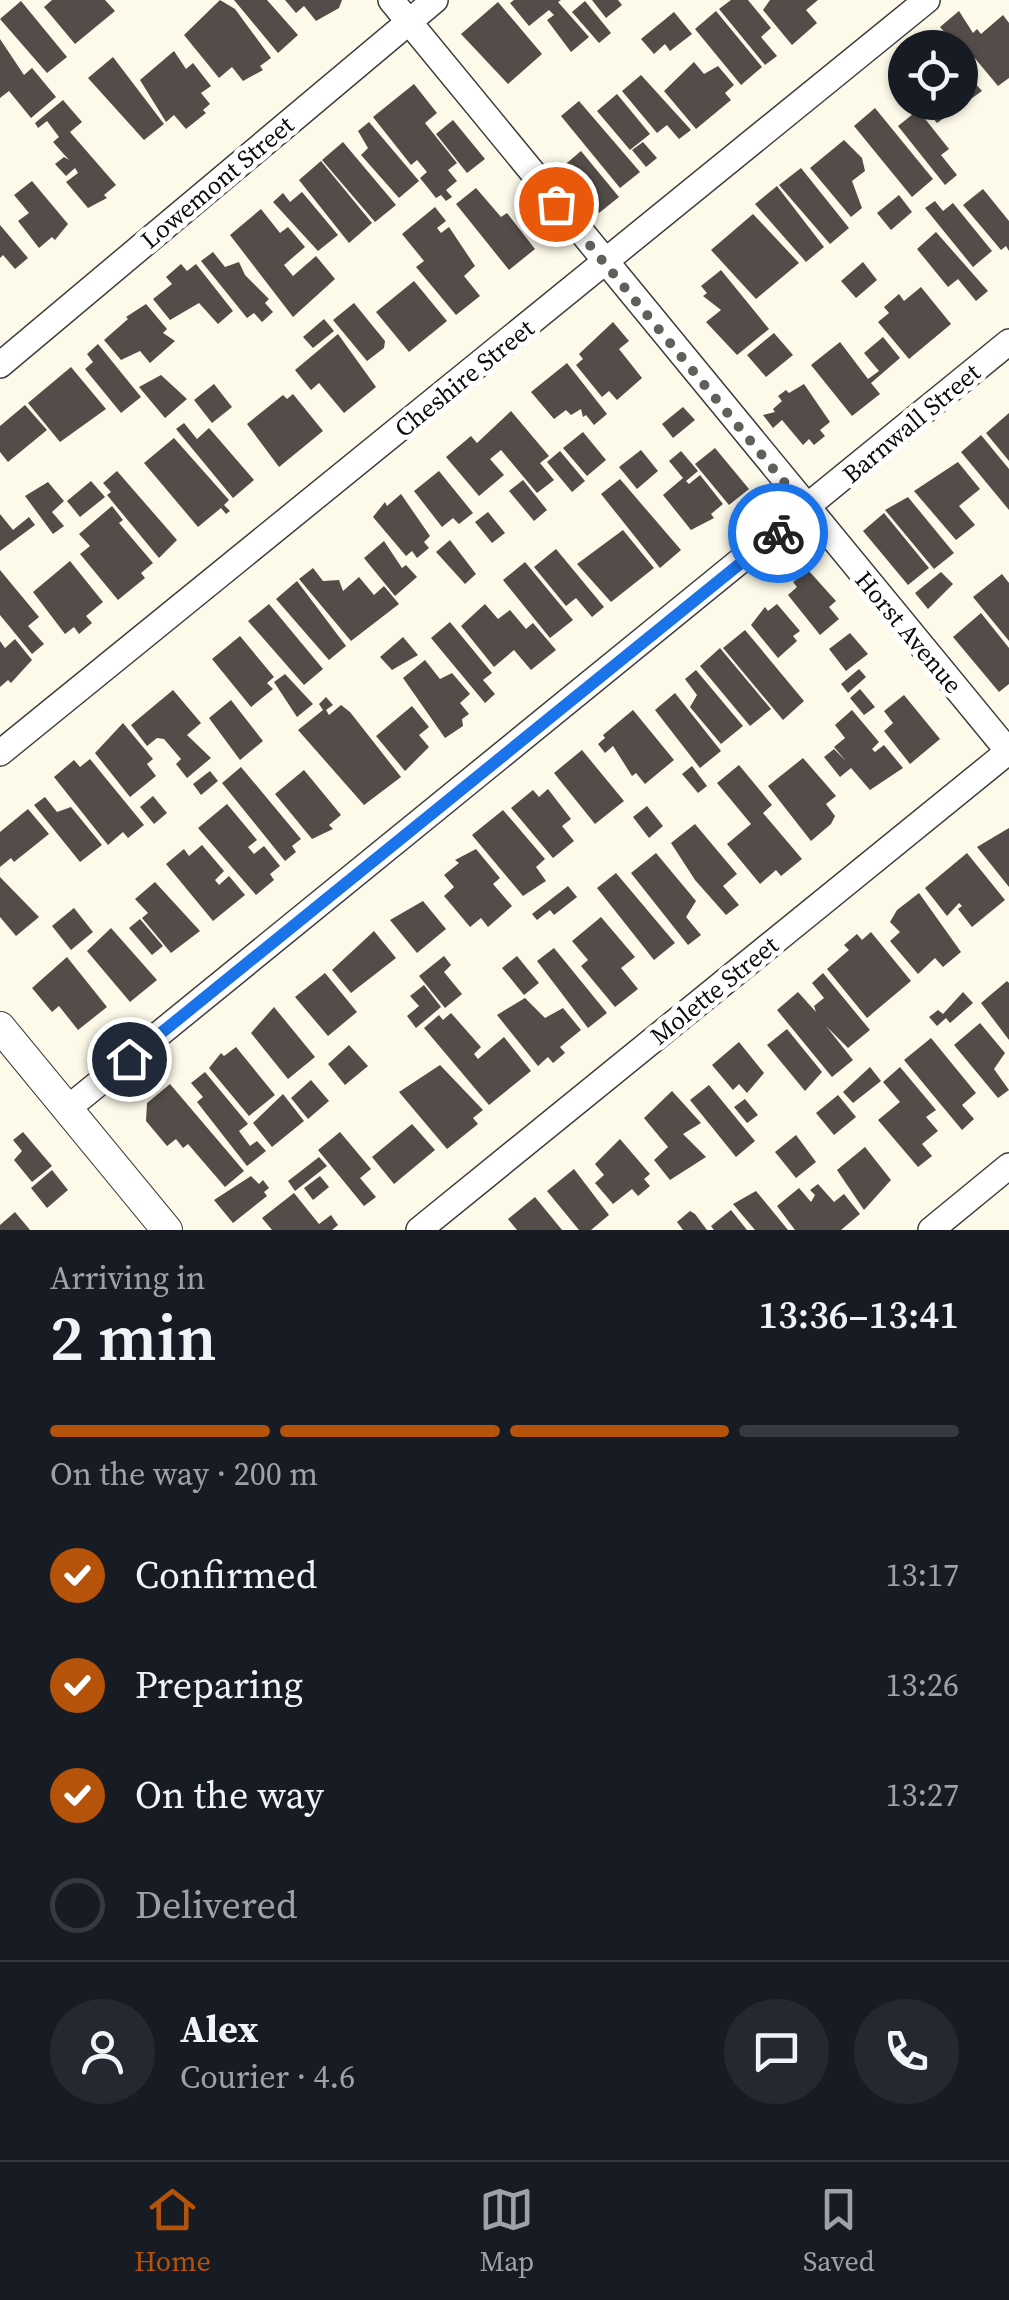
<!DOCTYPE html>
<meta charset="utf-8">
<style>
body{margin:0;font-family:"Source Serif 4",serif;background:#242831;color:#f1f3f6;height:100vh;display:flex;flex-direction:column;font-size:38px;white-space:nowrap}
*{box-sizing:border-box;margin:0}
p{font-size:32px;color:#9ea1a6}
.icon{flex:none;width:55px;height:55px;fill:none;stroke:currentColor;stroke-width:2;stroke-linecap:round;stroke-linejoin:round}
.map{position:relative;height:1230px;overflow:hidden}
.drawer{display:flex;flex-direction:column;background:#171b24;flex:1}
.drawer>*{flex:none}
.controls{position:absolute;left:888px;top:30px;display:grid;gap:20px}
.controls a{display:grid;place-items:center;width:90px;height:90px;border-radius:50%;background:#171b24;box-shadow:0 2px 8px #0004;font-size:50px}
.pin{position:absolute;display:grid;place-items:center;width:85px;height:85px;color:#fff;margin:-42px;border:5px solid #fff;border-radius:50%;box-shadow:0 2px 10px #0007}
.courier{position:absolute;display:grid;place-items:center;width:100px;height:100px;margin:-50px;border:8px solid #1a73e8;border-radius:50%;background:#fff;color:#222;box-shadow:0 2px 12px #0007}
.headline em{font-style:normal;font-weight:600}
.headline div{display:flex;flex-direction:column-reverse}
.headline{display:flex;align-items:center;justify-content:space-between;height:170px;padding:0 50px}
h1{font-size:65px;font-weight:600;line-height:75px}
.bar{display:grid;grid-template-columns:repeat(4,1fr);gap:15px 10px;align-content:center;height:120px;padding:0 50px}
.bar i{height:12px;border-radius:8px;background:#363941}
.bar .selected{background:#b45309}
.bar p{grid-column:span 4}
.line{display:flex;align-items:center;gap:25px;padding:0 50px;border-top:2px solid #363941}
.line div{flex:1}
.round{display:grid;place-items:center;flex:none;width:105px;height:105px;border-radius:52px;background:#242831}
ol{padding:0 50px;list-style:none}
li{display:flex;align-items:center;gap:30px;height:110px}
li p{margin-inline-start:auto}
li .icon{padding:10px;border-radius:50%;background:#b45309;color:#fff;stroke-width:4}
li:last-child{color:#9ea1a6}
li i{width:55px;height:55px;border:5px solid #363941;border-radius:50%}
.tabs{display:flex;justify-content:space-around;align-items:center;height:140px;border-top:2px solid #363941;background:#171b24;font-size:28px;color:#9ea1a6}
.tabs a{display:grid;justify-items:center;gap:5px}
.tabs .selected{color:#b45309}
.map>svg:first-child{display:block}
.building{fill:#534c48}
.lines{fill:none;stroke-linecap:round;stroke-linejoin:round}
.minor-casing{stroke:#3e3e3e;stroke-width:28}
.tertiary-casing{stroke:#3e3e3e;stroke-width:32}
.minor{stroke:#fff;stroke-width:25}
.tertiary{stroke:#fff;stroke-width:30}
.done{stroke:#605f59;stroke-width:10;stroke-dasharray:0 18}
.route{stroke:#1a73e8;stroke-width:12}
.labels{text-anchor:middle;dominant-baseline:central;stroke-width:10;stroke-linejoin:round;paint-order:stroke}
.street-label{font-size:25px;fill:#0b0b0b;stroke:#fff}
</style>
<div class="map">
<svg width="1009" height="1230" viewBox="0 0 1009 1230">
<rect width="100%" height="100%" fill="#fefaea"/>
<g class="building">
<path d="M 52,0 L 105,0 L 115,11 L 75,44 L 44,7 Z"/>
<path d="M 220,0 L 235,9 L 271,58 L 260,66 L 263,70 L 243,81 L 232,67 L 219,78 L 184,35 Z"/>
<path d="M 234,0 L 267,0 L 298,35 L 278,53 Z"/>
<path d="M 285,0 L 342,0 L 339,8 L 316,21 L 304,6 L 296,13 Z"/>
<path d="M 514,0 L 561,0 L 558,2 L 589,37 L 571,52 L 547,20 L 554,15 L 549,10 L 529,26 L 510,3 Z"/>
<path d="M 592,0 L 618,0 L 622,5 L 606,18 Z"/>
<path d="M 731,0 L 748,0 L 771,28 L 761,37 L 777,56 L 765,65 L 719,9 Z"/>
<path d="M 770,0 L 818,0 L 806,10 L 817,23 L 792,45 L 763,10 Z"/>
<path d="M 21,1 L 67,57 L 47,73 L 0,19 Z"/>
<path d="M 585,1 L 611,33 L 599,43 L 572,12 Z"/>
<path d="M 498,2 L 542,54 L 508,84 L 461,34 Z"/>
<path d="M 716,11 L 762,67 L 741,85 L 695,29 Z"/>
<path d="M 959,11 L 973,33 L 977,29 L 981,34 L 1003,15 L 1009,23 L 1009,78 L 998,86 L 958,38 L 953,42 L 940,27 Z"/>
<path d="M 674,12 L 692,34 L 670,51 L 665,44 L 654,54 L 641,39 Z"/>
<path d="M 0,39 L 24,75 L 32,68 L 56,97 L 31,118 L 9,91 L 0,98 Z"/>
<path d="M 174,51 L 186,69 L 193,63 L 211,86 L 201,93 L 210,104 L 203,110 L 206,113 L 186,129 L 174,115 L 166,122 L 140,80 Z"/>
<path d="M 113,57 L 164,124 L 144,140 L 88,78 Z"/>
<path d="M 694,62 L 704,74 L 718,66 L 734,85 L 725,93 L 731,100 L 696,129 L 664,91 Z"/>
<path d="M 960,66 L 982,91 L 937,123 L 919,102 L 960,102 Z"/>
<path d="M 641,75 L 691,130 L 679,139 L 667,125 L 657,133 L 622,91 Z"/>
<path d="M 414,84 L 437,113 L 425,123 L 457,163 L 448,170 L 457,181 L 446,190 L 452,197 L 446,201 L 441,195 L 436,198 L 420,178 L 427,172 L 417,160 L 411,165 L 373,117 Z"/>
<path d="M 617,94 L 650,134 L 630,150 L 597,111 Z"/>
<path d="M 63,100 L 82,122 L 70,132 L 116,185 L 104,195 L 107,198 L 88,208 L 66,182 L 78,173 L 75,168 L 66,176 L 55,164 L 64,157 L 69,160 L 53,142 L 59,137 L 47,121 L 38,128 L 35,123 Z"/>
<path d="M 579,101 L 640,172 L 620,188 L 561,116 Z"/>
<path d="M 875,108 L 933,179 L 912,197 L 854,126 Z"/>
<path d="M 918,110 L 949,149 L 941,155 L 957,175 L 945,185 L 898,126 Z"/>
<path d="M 453,120 L 485,159 L 467,173 L 436,134 Z"/>
<path d="M 369,122 L 419,181 L 399,198 L 361,155 L 368,148 L 358,131 Z"/>
<path d="M 844,140 L 862,158 L 865,171 L 852,181 L 862,208 L 851,217 L 810,168 Z"/>
<path d="M 343,142 L 396,205 L 375,222 L 322,160 Z"/>
<path d="M 643,142 L 657,158 L 646,167 L 632,150 Z"/>
<path d="M 581,151 L 619,197 L 599,213 L 561,168 Z"/>
<path d="M 321,161 L 372,223 L 349,243 L 299,180 Z"/>
<path d="M 801,168 L 849,228 L 830,244 L 779,185 Z"/>
<path d="M 32,181 L 68,224 L 55,240 L 52,237 L 39,248 L 18,221 L 29,213 L 14,195 Z"/>
<path d="M 777,186 L 824,247 L 806,262 L 755,204 Z"/>
<path d="M 476,188 L 501,217 L 507,213 L 535,249 L 509,270 L 456,204 Z"/>
<path d="M 983,189 L 1009,221 L 1009,251 L 1006,246 L 1001,250 L 963,205 Z"/>
<path d="M 302,192 L 338,235 L 318,251 L 273,202 L 283,193 L 290,202 Z"/>
<path d="M 899,195 L 912,212 L 891,230 L 877,213 Z"/>
<path d="M 935,201 L 943,211 L 953,203 L 992,251 L 973,267 L 925,208 Z"/>
<path d="M 435,207 L 446,221 L 437,228 L 441,233 L 449,227 L 475,266 L 464,276 L 480,296 L 456,315 L 416,267 L 424,261 L 402,234 Z"/>
<path d="M 261,209 L 280,233 L 288,227 L 305,247 L 284,265 L 293,276 L 316,256 L 335,279 L 293,317 L 230,235 Z"/>
<path d="M 753,214 L 799,263 L 756,299 L 711,250 Z"/>
<path d="M 0,225 L 28,258 L 15,269 L 3,255 L 0,258 Z"/>
<path d="M 936,232 L 988,291 L 976,301 L 958,279 L 948,287 L 917,249 Z"/>
<path d="M 213,252 L 225,267 L 239,262 L 245,275 L 269,299 L 265,303 L 273,312 L 262,322 L 254,313 L 247,318 L 201,261 Z"/>
<path d="M 863,262 L 877,280 L 856,298 L 841,281 Z"/>
<path d="M 181,264 L 187,271 L 196,264 L 233,311 L 218,324 L 199,303 L 170,320 L 153,299 L 172,284 L 166,277 Z"/>
<path d="M 721,270 L 769,329 L 737,355 L 706,322 L 721,310 L 703,296 L 707,293 L 701,286 Z"/>
<path d="M 414,281 L 447,321 L 409,352 L 376,312 Z"/>
<path d="M 921,287 L 951,324 L 909,359 L 878,322 L 889,313 L 884,307 L 899,294 L 904,301 Z"/>
<path d="M 354,303 L 385,341 L 384,348 L 367,361 L 333,320 Z"/>
<path d="M 146,304 L 167,329 L 163,333 L 175,341 L 150,363 L 140,351 L 121,360 L 104,340 L 128,319 L 126,317 Z"/>
<path d="M 324,319 L 334,331 L 313,348 L 303,337 Z"/>
<path d="M 613,322 L 629,341 L 619,349 L 642,378 L 617,400 L 609,391 L 602,397 L 576,365 L 583,359 L 579,354 Z"/>
<path d="M 774,333 L 793,355 L 766,377 L 747,355 Z"/>
<path d="M 338,334 L 376,387 L 344,413 L 319,383 L 311,390 L 295,370 Z"/>
<path d="M 883,337 L 900,358 L 871,383 L 880,394 L 852,416 L 811,365 L 840,342 L 868,379 L 879,371 L 864,353 Z"/>
<path d="M 98,344 L 141,397 L 121,413 L 85,369 L 93,362 L 87,354 Z"/>
<path d="M 567,363 L 607,414 L 594,425 L 586,415 L 583,417 L 581,409 L 571,415 L 566,410 L 554,419 L 531,392 Z"/>
<path d="M 71,367 L 106,409 L 60,442 L 28,403 Z"/>
<path d="M 161,375 L 187,399 L 165,418 L 139,387 Z"/>
<path d="M 214,384 L 232,407 L 212,423 L 194,400 Z"/>
<path d="M 804,384 L 830,422 L 820,430 L 825,436 L 814,445 L 809,439 L 803,445 L 782,420 L 773,428 L 763,415 L 775,412 L 773,409 L 782,401 L 778,396 L 786,390 L 789,393 Z"/>
<path d="M 293,394 L 323,431 L 279,467 L 247,424 L 283,395 L 287,399 Z"/>
<path d="M 25,405 L 47,430 L 8,462 L 0,452 L 0,426 Z"/>
<path d="M 683,407 L 695,420 L 673,438 L 662,424 Z"/>
<path d="M 511,411 L 549,456 L 540,463 L 554,480 L 537,493 L 501,450 L 490,459 L 504,475 L 479,496 L 446,457 L 471,436 L 477,443 Z"/>
<path d="M 1009,413 L 1009,461 L 986,433 Z"/>
<path d="M 184,423 L 197,439 L 209,428 L 254,480 L 233,498 L 176,429 Z"/>
<path d="M 583,432 L 606,460 L 587,476 L 563,448 Z"/>
<path d="M 981,435 L 1009,469 L 1009,510 L 961,452 Z"/>
<path d="M 174,438 L 229,500 L 224,505 L 230,511 L 226,514 L 221,508 L 198,527 L 144,463 Z"/>
<path d="M 715,448 L 749,489 L 729,505 L 695,464 Z"/>
<path d="M 641,450 L 658,471 L 637,489 L 619,467 Z"/>
<path d="M 560,451 L 585,481 L 572,492 L 547,462 Z"/>
<path d="M 681,451 L 698,471 L 686,481 L 689,484 L 700,475 L 723,504 L 711,514 L 714,518 L 691,530 L 663,495 L 683,478 L 669,461 Z"/>
<path d="M 958,462 L 980,489 L 959,506 L 975,525 L 956,540 L 914,491 Z"/>
<path d="M 117,471 L 177,540 L 159,558 L 107,495 L 111,492 L 103,483 Z"/>
<path d="M 439,471 L 473,513 L 459,524 L 453,518 L 442,527 L 414,491 Z"/>
<path d="M 620,479 L 681,550 L 660,568 L 601,494 Z"/>
<path d="M 523,480 L 547,510 L 534,521 L 509,491 Z"/>
<path d="M 91,481 L 105,497 L 80,517 L 67,501 Z"/>
<path d="M 48,482 L 64,501 L 52,512 L 64,526 L 53,534 L 25,496 Z"/>
<path d="M 401,494 L 430,536 L 424,542 L 429,548 L 417,558 L 412,551 L 406,556 L 373,517 L 385,502 L 387,506 Z"/>
<path d="M 908,497 L 954,553 L 934,569 L 885,510 Z"/>
<path d="M 112,506 L 123,520 L 119,523 L 153,563 L 141,573 L 145,578 L 118,600 L 80,554 L 90,546 L 79,534 Z"/>
<path d="M 488,512 L 505,533 L 492,543 L 475,522 Z"/>
<path d="M 884,513 L 929,568 L 908,585 L 863,531 Z"/>
<path d="M 0,514 L 13,530 L 29,517 L 35,525 L 0,551 Z"/>
<path d="M 623,530 L 654,568 L 611,602 L 577,564 Z"/>
<path d="M 450,540 L 476,574 L 465,584 L 436,552 Z"/>
<path d="M 384,541 L 402,568 L 406,565 L 417,577 L 395,596 L 364,558 Z"/>
<path d="M 556,549 L 604,607 L 592,617 L 576,598 L 566,606 L 534,567 Z"/>
<path d="M 70,561 L 103,602 L 86,616 L 92,623 L 79,634 L 74,627 L 65,634 L 33,592 Z"/>
<path d="M 525,562 L 573,620 L 550,638 L 503,580 Z"/>
<path d="M 313,568 L 323,581 L 339,580 L 343,591 L 359,577 L 374,595 L 384,586 L 399,604 L 351,641 L 299,579 Z"/>
<path d="M 0,570 L 39,617 L 28,626 L 44,644 L 32,654 L 0,615 Z"/>
<path d="M 808,570 L 836,601 L 829,607 L 839,619 L 820,635 L 788,595 L 797,587 L 793,582 Z"/>
<path d="M 941,572 L 953,584 L 928,609 L 915,593 Z"/>
<path d="M 1002,574 L 1009,583 L 1009,641 L 973,597 Z"/>
<path d="M 297,581 L 346,646 L 329,660 L 276,599 Z"/>
<path d="M 269,604 L 323,669 L 304,685 L 248,621 Z"/>
<path d="M 485,604 L 498,619 L 510,610 L 526,629 L 533,623 L 556,650 L 531,670 L 514,650 L 494,667 L 461,626 Z"/>
<path d="M 777,604 L 800,631 L 793,636 L 797,641 L 778,658 L 751,625 L 765,607 L 768,611 Z"/>
<path d="M 981,613 L 1009,648 L 1009,684 L 999,692 L 953,637 Z"/>
<path d="M 450,622 L 492,673 L 483,680 L 495,694 L 485,703 L 431,638 Z"/>
<path d="M 745,630 L 804,701 L 783,720 L 723,648 Z"/>
<path d="M 850,633 L 868,654 L 846,671 L 829,649 Z"/>
<path d="M 240,636 L 274,677 L 267,683 L 273,689 L 251,707 L 212,659 Z"/>
<path d="M 403,637 L 418,655 L 392,670 L 380,657 Z"/>
<path d="M 15,639 L 32,660 L 11,683 L 8,680 L 0,687 L 0,641 L 5,648 Z"/>
<path d="M 720,648 L 771,709 L 750,726 L 700,666 Z"/>
<path d="M 425,660 L 440,679 L 452,673 L 470,694 L 460,703 L 469,714 L 462,719 L 463,726 L 445,738 L 403,678 Z"/>
<path d="M 859,669 L 866,677 L 848,693 L 841,684 Z"/>
<path d="M 696,670 L 743,726 L 721,744 L 690,707 L 697,695 L 685,679 Z"/>
<path d="M 285,674 L 313,704 L 297,717 L 274,682 Z"/>
<path d="M 860,689 L 875,707 L 864,715 L 850,698 Z"/>
<path d="M 173,690 L 201,723 L 187,735 L 211,758 L 187,778 L 176,764 L 181,759 L 164,739 L 157,738 L 147,746 L 131,725 Z"/>
<path d="M 675,693 L 721,751 L 700,768 L 655,710 Z"/>
<path d="M 904,695 L 940,739 L 910,764 L 884,731 L 893,723 L 884,711 Z"/>
<path d="M 326,697 L 333,705 L 326,710 L 329,715 L 341,705 L 350,712 L 401,777 L 364,805 L 298,730 L 323,710 L 319,704 Z"/>
<path d="M 231,700 L 263,741 L 240,760 L 209,718 Z"/>
<path d="M 412,706 L 429,727 L 419,735 L 429,747 L 405,771 L 376,736 Z"/>
<path d="M 633,710 L 674,760 L 645,784 L 636,773 L 632,776 L 613,746 L 605,753 L 598,744 L 605,738 L 603,735 Z"/>
<path d="M 852,710 L 879,742 L 872,749 L 875,752 L 884,745 L 903,768 L 870,790 L 851,768 L 840,777 L 824,757 L 834,749 L 846,761 L 834,747 L 845,738 L 835,725 Z"/>
<path d="M 123,723 L 153,759 L 147,764 L 156,776 L 130,797 L 95,753 Z"/>
<path d="M 582,750 L 624,801 L 595,824 L 554,773 Z"/>
<path d="M 803,758 L 836,796 L 826,804 L 835,816 L 831,824 L 811,841 L 768,786 Z"/>
<path d="M 90,759 L 144,825 L 128,838 L 123,832 L 108,845 L 54,777 L 74,760 L 80,767 Z"/>
<path d="M 739,765 L 772,805 L 763,813 L 802,859 L 781,876 L 776,870 L 760,884 L 727,844 L 751,824 L 717,783 Z"/>
<path d="M 692,766 L 707,786 L 698,793 L 682,774 Z"/>
<path d="M 241,767 L 301,839 L 292,846 L 296,852 L 285,861 L 222,783 Z"/>
<path d="M 304,770 L 341,815 L 329,825 L 333,829 L 312,839 L 275,794 Z"/>
<path d="M 210,771 L 218,781 L 201,795 L 193,784 Z"/>
<path d="M 548,789 L 571,819 L 562,826 L 574,841 L 553,858 L 511,808 L 533,790 L 539,797 Z"/>
<path d="M 153,796 L 167,813 L 154,824 L 140,807 Z"/>
<path d="M 45,797 L 57,812 L 71,807 L 102,845 L 80,862 L 34,805 Z"/>
<path d="M 227,804 L 257,840 L 248,847 L 254,854 L 264,846 L 280,866 L 270,874 L 274,880 L 256,895 L 198,828 Z"/>
<path d="M 647,806 L 663,826 L 649,838 L 633,817 Z"/>
<path d="M 28,809 L 49,834 L 14,862 L 11,858 L 0,867 L 0,832 Z"/>
<path d="M 503,810 L 545,859 L 536,867 L 546,881 L 523,896 L 472,835 Z"/>
<path d="M 695,824 L 737,874 L 723,886 L 739,905 L 726,915 L 695,880 L 671,843 Z"/>
<path d="M 1009,828 L 1009,887 L 977,847 Z"/>
<path d="M 202,845 L 224,871 L 215,880 L 219,885 L 229,876 L 245,895 L 213,921 L 166,864 L 184,849 L 189,856 Z"/>
<path d="M 476,849 L 500,878 L 493,884 L 512,906 L 488,927 L 481,918 L 470,927 L 444,896 L 454,887 L 444,875 L 459,863 L 455,860 Z"/>
<path d="M 656,853 L 696,901 L 686,917 L 701,935 L 688,945 L 631,873 Z"/>
<path d="M 967,853 L 1005,900 L 972,927 L 958,909 L 962,906 L 959,903 L 947,916 L 925,888 Z"/>
<path d="M 616,873 L 675,943 L 654,960 L 597,888 Z"/>
<path d="M 0,877 L 39,917 L 16,936 L 0,917 Z"/>
<path d="M 155,882 L 200,931 L 171,953 L 142,918 L 148,913 L 135,899 Z"/>
<path d="M 568,886 L 577,897 L 554,915 L 550,910 L 537,920 L 532,914 Z"/>
<path d="M 919,893 L 961,952 L 943,967 L 935,958 L 918,974 L 890,941 L 900,932 L 890,922 L 897,910 Z"/>
<path d="M 423,901 L 446,929 L 417,953 L 390,920 Z"/>
<path d="M 74,908 L 93,932 L 71,950 L 52,926 Z"/>
<path d="M 601,917 L 635,957 L 621,968 L 638,989 L 615,1007 L 581,966 L 588,960 L 572,941 Z"/>
<path d="M 140,919 L 163,946 L 152,955 L 129,928 Z"/>
<path d="M 111,928 L 157,980 L 130,1002 L 87,951 Z"/>
<path d="M 374,931 L 396,958 L 351,993 L 332,970 Z"/>
<path d="M 871,932 L 911,981 L 867,1018 L 827,969 L 849,950 L 844,945 L 857,934 L 862,940 Z"/>
<path d="M 554,948 L 607,1013 L 588,1028 L 537,961 Z"/>
<path d="M 444,956 L 451,965 L 444,972 L 462,994 L 445,1008 L 419,976 Z"/>
<path d="M 517,956 L 539,983 L 524,995 L 502,968 Z"/>
<path d="M 67,957 L 107,1007 L 78,1030 L 59,1006 L 52,1012 L 32,988 Z"/>
<path d="M 325,973 L 357,1012 L 328,1036 L 295,997 Z"/>
<path d="M 823,973 L 870,1030 L 848,1048 L 826,1026 L 853,1060 L 832,1077 L 777,1010 L 798,992 L 816,1012 L 814,1006 L 824,998 L 812,983 Z"/>
<path d="M 1007,981 L 1009,983 L 1009,1040 L 981,1003 Z"/>
<path d="M 424,985 L 441,1007 L 416,1028 L 407,1016 L 419,1006 L 410,996 Z"/>
<path d="M 963,992 L 973,1003 L 950,1023 L 946,1018 L 937,1026 L 929,1017 L 938,1010 L 943,1014 Z"/>
<path d="M 525,998 L 545,1018 L 563,1008 L 581,1030 L 560,1047 L 565,1053 L 553,1063 L 548,1057 L 538,1066 L 497,1015 Z"/>
<path d="M 274,1007 L 315,1057 L 288,1079 L 251,1033 Z"/>
<path d="M 451,1013 L 481,1047 L 474,1054 L 478,1059 L 504,1037 L 531,1071 L 489,1105 L 424,1028 L 439,1015 L 443,1020 Z"/>
<path d="M 980,1023 L 1005,1053 L 994,1069 L 1009,1090 L 998,1098 L 954,1045 Z"/>
<path d="M 787,1029 L 822,1072 L 805,1091 L 767,1045 Z"/>
<path d="M 931,1038 L 976,1093 L 962,1105 L 974,1119 L 962,1130 L 904,1060 Z"/>
<path d="M 739,1042 L 764,1073 L 747,1093 L 739,1084 L 733,1090 L 712,1065 Z"/>
<path d="M 349,1045 L 368,1066 L 345,1085 L 328,1064 Z"/>
<path d="M 236,1047 L 275,1095 L 249,1116 L 209,1068 L 221,1053 L 224,1056 Z"/>
<path d="M 440,1065 L 483,1110 L 473,1118 L 478,1124 L 447,1149 L 399,1092 Z"/>
<path d="M 870,1067 L 881,1081 L 853,1103 L 843,1092 Z"/>
<path d="M 900,1067 L 936,1110 L 926,1117 L 938,1131 L 922,1144 L 932,1156 L 918,1167 L 878,1120 L 900,1102 L 883,1082 Z"/>
<path d="M 205,1072 L 248,1124 L 239,1131 L 250,1146 L 257,1141 L 266,1151 L 247,1166 L 197,1102 L 203,1097 L 191,1083 Z"/>
<path d="M 311,1080 L 329,1101 L 308,1119 L 291,1098 Z"/>
<path d="M 170,1084 L 244,1171 L 225,1187 L 188,1144 L 183,1148 L 176,1139 L 167,1146 L 146,1121 L 147,1103 Z"/>
<path d="M 709,1085 L 755,1141 L 736,1157 L 690,1100 Z"/>
<path d="M 672,1091 L 701,1123 L 683,1134 L 706,1157 L 670,1180 L 654,1160 L 668,1147 L 644,1118 Z"/>
<path d="M 283,1094 L 304,1121 L 272,1147 L 253,1123 Z"/>
<path d="M 838,1095 L 856,1117 L 834,1135 L 816,1113 Z"/>
<path d="M 745,1099 L 758,1115 L 747,1123 L 734,1107 Z"/>
<path d="M 412,1124 L 435,1150 L 394,1184 L 372,1157 Z"/>
<path d="M 23,1132 L 52,1166 L 32,1182 L 14,1160 L 22,1151 L 13,1140 Z"/>
<path d="M 340,1132 L 371,1169 L 360,1178 L 376,1197 L 364,1206 L 318,1150 Z"/>
<path d="M 796,1135 L 816,1162 L 796,1178 L 775,1152 Z"/>
<path d="M 620,1139 L 650,1174 L 644,1179 L 650,1186 L 638,1196 L 632,1189 L 613,1204 L 595,1183 L 604,1175 L 595,1164 Z"/>
<path d="M 865,1147 L 891,1180 L 864,1210 L 837,1170 Z"/>
<path d="M 319,1157 L 327,1166 L 295,1191 L 288,1181 Z"/>
<path d="M 574,1169 L 609,1215 L 591,1230 L 579,1230 L 547,1191 Z"/>
<path d="M 52,1170 L 68,1190 L 47,1208 L 31,1188 Z"/>
<path d="M 251,1176 L 259,1184 L 263,1180 L 269,1188 L 264,1192 L 267,1196 L 233,1223 L 214,1200 Z"/>
<path d="M 320,1176 L 329,1187 L 313,1200 L 304,1188 Z"/>
<path d="M 818,1184 L 834,1202 L 844,1194 L 860,1214 L 841,1230 L 795,1230 L 777,1206 L 799,1188 L 811,1202 L 815,1195 L 810,1190 Z"/>
<path d="M 756,1191 L 788,1230 L 755,1230 L 733,1204 Z"/>
<path d="M 294,1193 L 319,1224 L 331,1215 L 338,1225 L 332,1230 L 272,1230 L 262,1218 Z"/>
<path d="M 535,1197 L 562,1230 L 517,1230 L 508,1219 Z"/>
<path d="M 731,1210 L 747,1230 L 714,1230 L 711,1226 Z"/>
<path d="M 690,1211 L 695,1214 L 707,1230 L 683,1230 L 677,1222 Z"/>
<path d="M 15,1212 L 30,1230 L 0,1230 L 0,1225 Z"/>
</g>
<g class="lines">
<g class="minor-casing">
<g id="minor">
<path d="M 391,0 L 1009,752"/>
<path d="M 0,365 L 435,0"/>
<path d="M 0,753 L 927,0"/>
<path d="M 67,1109 L 1009,342"/>
<path d="M 419,1230 L 1009,751"/>
<path d="M 931,1230 L 1009,1166"/>
</g>
</g>
<g class="tertiary-casing">
<path id="tertiary" d="M 0,1027 L 167,1230"/>
</g>
<use href="#minor" class="minor"/>
<use href="#tertiary" class="tertiary"/>
</g>
<g class="lines">
<path class="done" d="M 556,204 L 807,510 L 778,533"/>
<path class="route" d="M 129,1059 L 778,533"/>
</g>
<g class="labels">
<g class="street-label">
<text transform="translate(217 182) rotate(-40)">Lowemont Street</text>
<text transform="translate(464 378) rotate(-39)">Cheshire Street</text>
<text transform="translate(911 423) rotate(-40)">Barnwall Street</text>
<text transform="translate(909 632) rotate(50)">Horst Avenue</text>
<text transform="translate(714 990) rotate(-39)">Molette Street</text>
</g>
</g>
</svg>
<div class="controls">
<a><svg class="icon" aria-label="locate" viewBox="0 0 24 24"><circle cx="12" cy="12" r="6"/><path d="M12 2v4M12 18v4M2 12h4M18 12h4"/></svg></a>
</div>
<div class="pin" style="left:556px;top:204px;background:#ea580c"><svg class="icon" aria-label="bag" viewBox="0 0 24 24"><path d="M5 8h14l-1 12H6zM9 8a3 3 0 0 1 6 0"/></svg></div>
<div class="pin" style="left:129px;top:1059px;background:#1f2937"><svg class="icon" aria-label="home" viewBox="0 0 24 24"><path d="M3 11l9-7 9 7M6 9v11h12V9"/></svg></div>
<div class="courier" style="left:778px;top:533px"><svg class="icon" aria-label="bike" viewBox="0 0 24 24"><circle cx="6" cy="16" r="4"/><circle cx="18" cy="16" r="4"/><path d="M6 16l4-8h5l3 8M10 8l3 8H6M13 5h3"/></svg></div>
</div>
<section class="drawer">
<div class="headline"><div><h1>2 min</h1><p>Arriving in</p></div><em>13:36–13:41</em></div>
<div class="bar"><i class="selected"></i><i class="selected"></i><i class="selected"></i><i></i><p>On the way · 200 m</p></div>
<ol>
<li><svg class="icon" aria-label="check" viewBox="0 0 24 24"><path d="M5 12l5 5 9-10"/></svg>Confirmed<p>13:17</p></li>
<li><svg class="icon" aria-label="check" viewBox="0 0 24 24"><path d="M5 12l5 5 9-10"/></svg>Preparing<p>13:26</p></li>
<li><svg class="icon" aria-label="check" viewBox="0 0 24 24"><path d="M5 12l5 5 9-10"/></svg>On the way<p>13:27</p></li>
<li><i></i>Delivered</li>
</ol>
<div class="line" style="height:180px"><a class="round"><svg class="icon" aria-label="person" viewBox="0 0 24 24"><circle cx="12" cy="8" r="4"/><path d="M4 21q1-7 8-7t8 7"/></svg></a><div><b>Alex</b><p>Courier · 4.6</p></div><a class="round"><svg class="icon" aria-label="chat" viewBox="0 0 24 24"><path d="M4 5h16v11H9l-5 4z"/></svg></a><a class="round"><svg class="icon" aria-label="phone" viewBox="0 0 24 24"><path d="M5 4h4l2 5-3 2q2 4 5 5l2-3 5 2v4C11 20 4 13 5 4z"/></svg></a></div>
</section>
<nav class="tabs">
<a class="selected"><svg class="icon" aria-label="home" viewBox="0 0 24 24"><path d="M3 11l9-7 9 7M6 9v11h12V9"/></svg>Home</a>
<a><svg class="icon" aria-label="map" viewBox="0 0 24 24"><path d="M3 6l6-2 6 2 6-2v14l-6 2-6-2-6 2zM9 4v14M15 6v14"/></svg>Map</a>
<a><svg class="icon" aria-label="saved" viewBox="0 0 24 24"><path d="M7 4h10v16l-5-4-5 4z"/></svg>Saved</a>
</nav>
